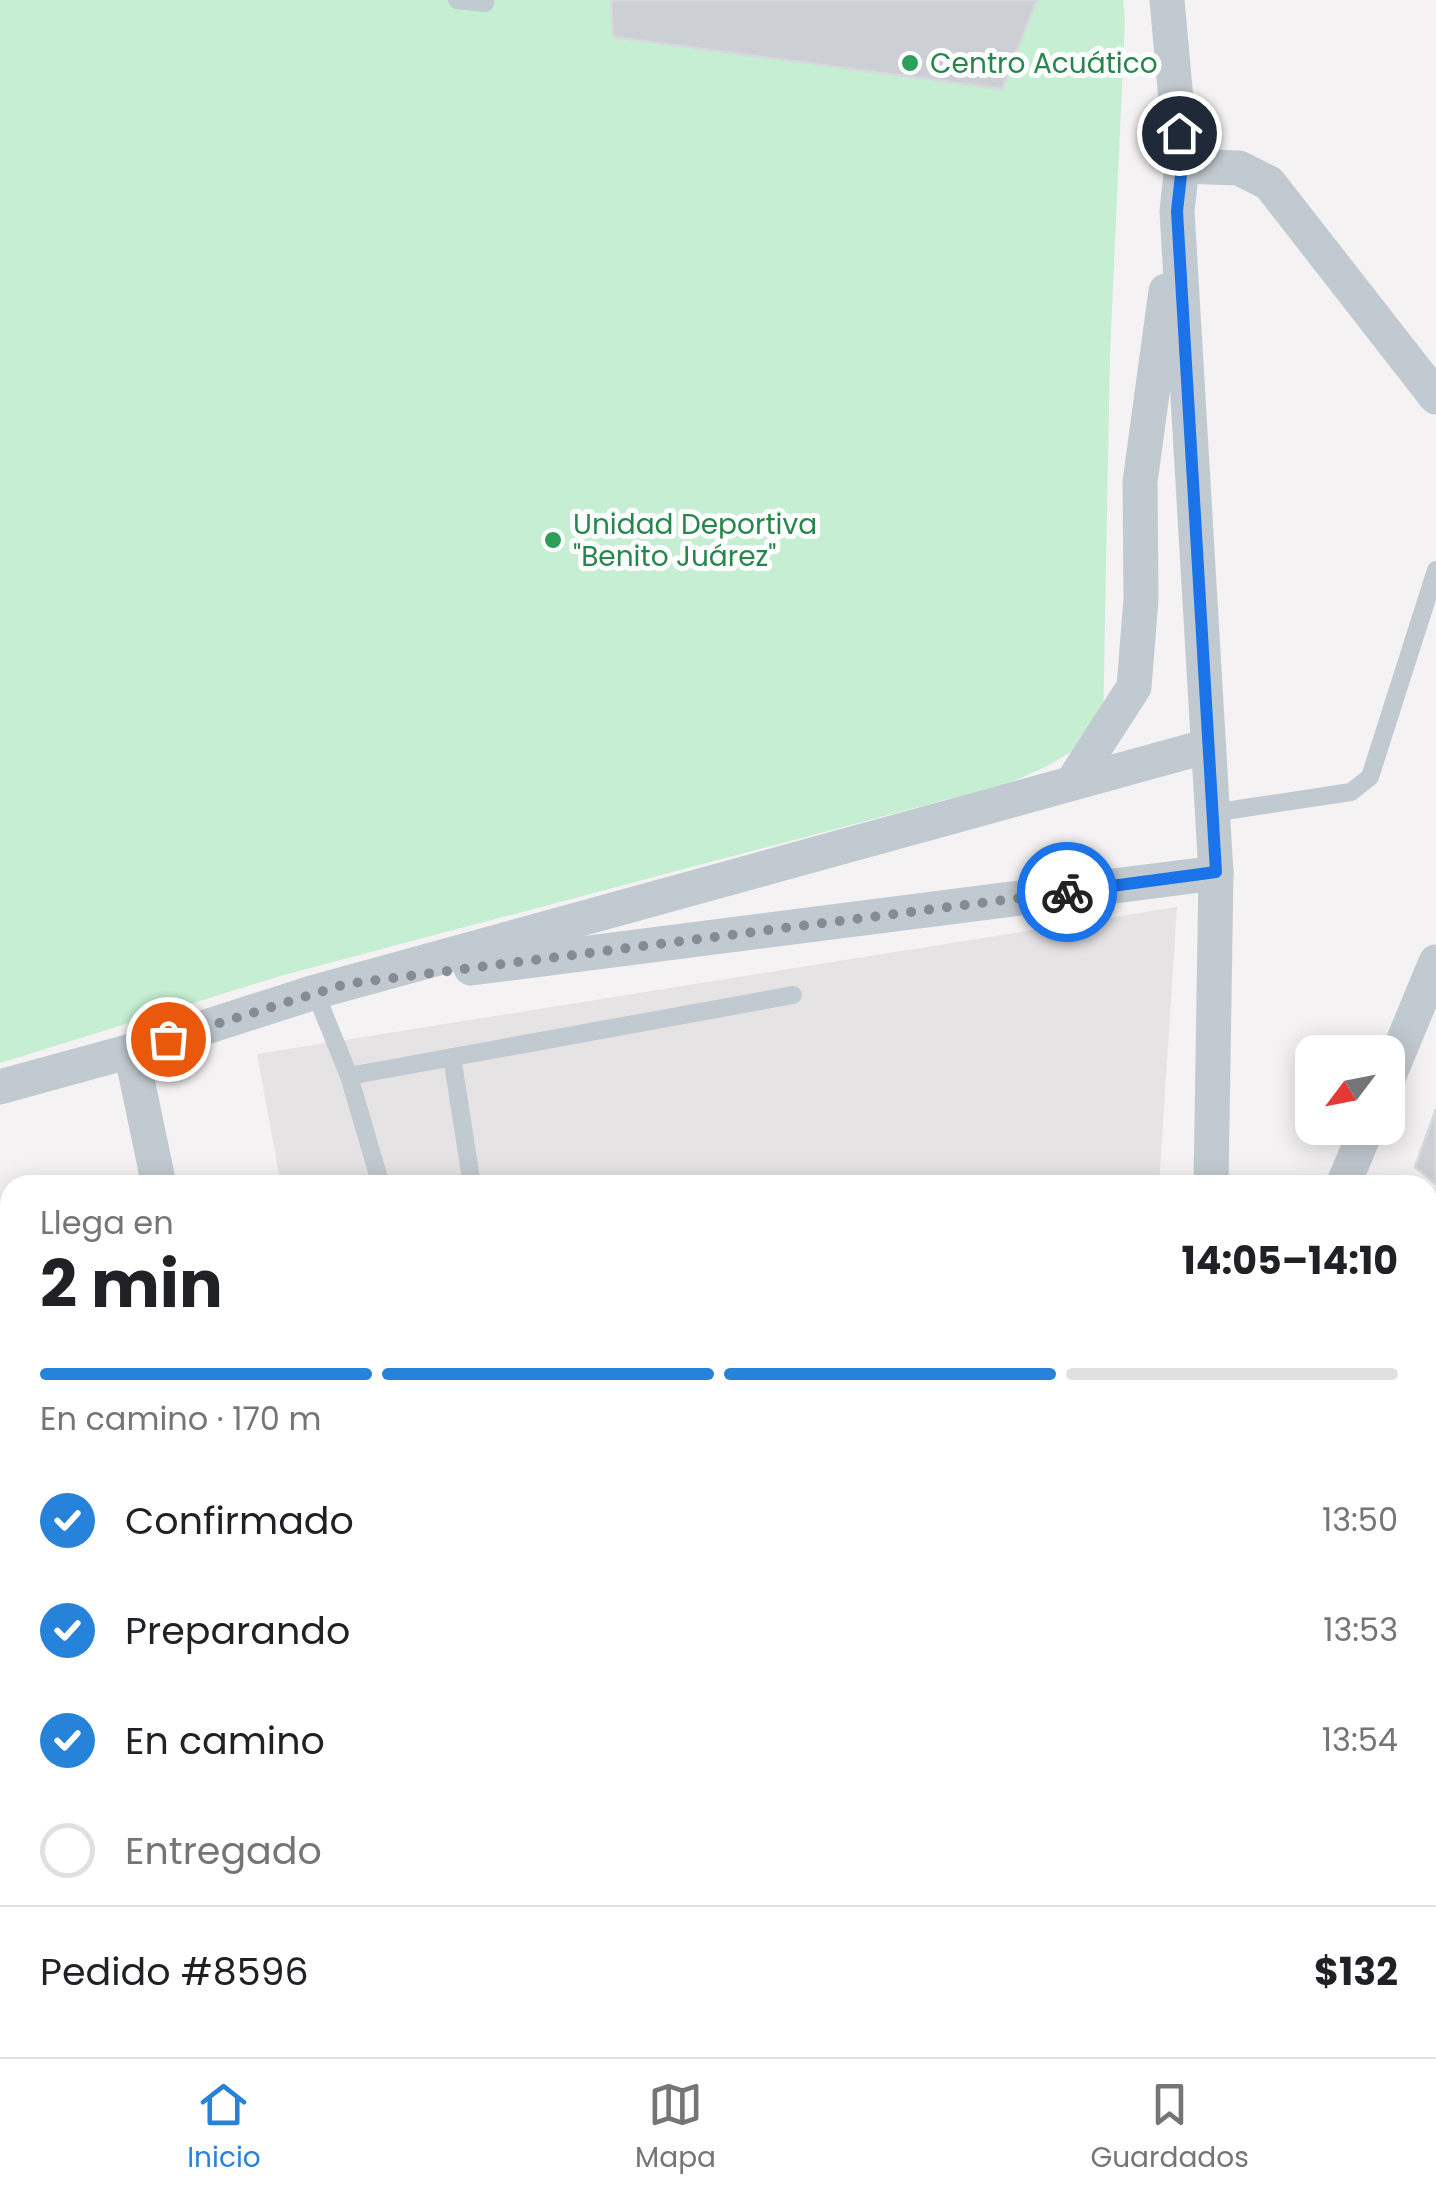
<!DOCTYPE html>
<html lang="es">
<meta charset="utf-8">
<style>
body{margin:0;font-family:Poppins,sans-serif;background:#f6f6f6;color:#202124;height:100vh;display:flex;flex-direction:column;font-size:38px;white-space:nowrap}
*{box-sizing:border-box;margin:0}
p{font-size:32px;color:#757577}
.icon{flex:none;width:55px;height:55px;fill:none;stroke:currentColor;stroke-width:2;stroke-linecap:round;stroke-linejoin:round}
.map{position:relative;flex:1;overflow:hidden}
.side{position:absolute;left:0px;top:1175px;width:1438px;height:882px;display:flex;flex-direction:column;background:#fff;border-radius:30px 30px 0 0;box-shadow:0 5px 25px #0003}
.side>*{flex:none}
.needle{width:65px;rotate:238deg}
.fabs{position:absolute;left:1295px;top:1035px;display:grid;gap:20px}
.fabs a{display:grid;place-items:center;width:110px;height:110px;border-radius:20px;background:#fff;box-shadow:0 5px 25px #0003;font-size:50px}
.pin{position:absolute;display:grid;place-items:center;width:85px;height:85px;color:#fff;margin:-42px;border:5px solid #fff;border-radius:50%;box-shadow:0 2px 10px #0007}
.courier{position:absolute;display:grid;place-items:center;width:100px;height:100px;margin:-50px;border:8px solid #1a73e8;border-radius:50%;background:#fff;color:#222;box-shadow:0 2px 12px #0007}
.headline em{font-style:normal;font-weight:700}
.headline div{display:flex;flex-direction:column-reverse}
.headline{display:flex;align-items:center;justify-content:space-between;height:170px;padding:0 40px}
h1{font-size:65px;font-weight:700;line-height:75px}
.bar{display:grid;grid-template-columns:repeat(4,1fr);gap:15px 10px;align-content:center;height:120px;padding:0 40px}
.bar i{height:12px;border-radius:8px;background:#e0e0e0}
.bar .active{background:#2782da}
.bar p{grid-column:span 4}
.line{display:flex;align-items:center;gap:25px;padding:0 40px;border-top:2px solid #e0e0e0}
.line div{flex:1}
ol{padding:0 40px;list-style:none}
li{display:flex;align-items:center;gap:30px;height:110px}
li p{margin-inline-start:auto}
li .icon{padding:10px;border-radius:50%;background:#2782da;color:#fff;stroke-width:4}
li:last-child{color:#757577}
li i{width:55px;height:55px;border:5px solid #e0e0e0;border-radius:50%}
.menu{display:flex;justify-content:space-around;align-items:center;height:140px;border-top:2px solid #e0e0e0;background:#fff;font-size:28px;color:#757577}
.menu a{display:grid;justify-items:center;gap:5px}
.menu .active{color:#2782da}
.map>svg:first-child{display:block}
.education{fill:#e5e3e4}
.pitch{fill:#c5eed2}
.building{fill:#ccd0d4;stroke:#d7d9dd;stroke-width:2.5}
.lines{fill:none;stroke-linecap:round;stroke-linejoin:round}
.service{stroke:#c1cad0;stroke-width:18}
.minor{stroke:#c1cad0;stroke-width:35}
.secondary{stroke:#c0cad2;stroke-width:50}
.done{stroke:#868d92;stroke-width:10;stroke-dasharray:0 18}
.route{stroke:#1a73e8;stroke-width:12}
.leisure-dot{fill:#2e9e5b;stroke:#fff;stroke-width:4}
.labels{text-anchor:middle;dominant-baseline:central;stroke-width:10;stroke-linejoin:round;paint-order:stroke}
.leisure-label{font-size:28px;fill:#27864d;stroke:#fff;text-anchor:start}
</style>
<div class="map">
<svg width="1436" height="2057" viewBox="0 0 1436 2057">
<rect width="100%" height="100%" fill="#f4f2f2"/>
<g class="education">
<path d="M 1177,907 L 1159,1185 L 281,1185 L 257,1054 Z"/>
<path d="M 425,2048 L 1341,2048 L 1346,2057 L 426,2057 Z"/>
</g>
<path class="pitch" d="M 0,0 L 1123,0 L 1125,20 L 1110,353 L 1103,727 C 1075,753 1043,769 1009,783 L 280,976 L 0,1063 Z"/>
<g class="building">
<path d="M 611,0 L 1037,0 L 1002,89 L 613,37 Z"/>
<path d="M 1436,1109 L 1436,1184 L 1415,1167 Z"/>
</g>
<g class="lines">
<g class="service">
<path d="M 457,0 L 485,3 L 485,0"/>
<path d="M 1212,813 L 1351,792 L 1370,777 L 1436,570"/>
<path d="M 315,992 L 349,1076 L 793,995"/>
<path d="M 452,1057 L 472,1185"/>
<path d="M 349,1076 L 381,1185"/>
</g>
<g class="minor">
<path d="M 1167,0 L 1182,166 L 1177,211 L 1216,873 L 1211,1185"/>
<path d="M 1182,166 L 1239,168 L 1269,183 L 1436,397"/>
<path d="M 1072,783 L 1134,687 L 1141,599 L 1140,482 L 1166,291"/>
<path d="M 471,968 L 1216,873"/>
<path d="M 131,1051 L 159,1185"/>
<path d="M 1388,1078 L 1436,962"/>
<path d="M 0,1087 L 131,1051 L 315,992 L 1208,746"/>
<path d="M 1343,1185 L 1367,1128"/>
<path d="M 0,1289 L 10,1287"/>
<path d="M 0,1582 L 10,1598"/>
<path d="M 1428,1599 L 1436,1596"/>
<path d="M 0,1991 L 10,1994"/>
<path d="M 1393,2048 L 1398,2057"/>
<path d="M 95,2057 L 96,2048"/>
<path d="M 989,2057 L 990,2048"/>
</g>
<g class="secondary">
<path d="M 0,1663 L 10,1683"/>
<path d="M 19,2057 L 22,2048"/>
</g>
</g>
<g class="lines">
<path class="done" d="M 168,1039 L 346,984 L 1067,892"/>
<path class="route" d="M 1067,892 L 1216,872 L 1177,211 L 1182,166 L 1179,133"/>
</g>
<g class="leisure-dot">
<circle cx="910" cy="63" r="10"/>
<circle cx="553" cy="540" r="10"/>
</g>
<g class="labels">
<g class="leisure-label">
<text x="930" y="63">Centro Acuático</text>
<text x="573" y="524">Unidad Deportiva<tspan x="573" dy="32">"Benito Juárez"</tspan></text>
</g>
</g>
</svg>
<div class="fabs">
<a><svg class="needle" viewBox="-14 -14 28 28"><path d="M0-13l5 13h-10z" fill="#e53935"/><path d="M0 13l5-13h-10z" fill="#757577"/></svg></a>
</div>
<div class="pin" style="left:168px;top:1039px;background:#ea580c"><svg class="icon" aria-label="bag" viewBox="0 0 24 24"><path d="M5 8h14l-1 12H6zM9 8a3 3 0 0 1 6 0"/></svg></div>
<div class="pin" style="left:1179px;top:133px;background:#1f2937"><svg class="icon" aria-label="home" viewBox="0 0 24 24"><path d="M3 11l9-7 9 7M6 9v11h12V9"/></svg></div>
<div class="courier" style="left:1067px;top:892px"><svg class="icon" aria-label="bike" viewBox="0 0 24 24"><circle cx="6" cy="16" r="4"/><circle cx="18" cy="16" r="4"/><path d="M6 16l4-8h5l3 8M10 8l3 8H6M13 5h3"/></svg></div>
<section class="side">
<div class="headline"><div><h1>2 min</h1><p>Llega en</p></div><em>14:05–14:10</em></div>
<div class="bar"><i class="active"></i><i class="active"></i><i class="active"></i><i></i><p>En camino · 170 m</p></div>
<ol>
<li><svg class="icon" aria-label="check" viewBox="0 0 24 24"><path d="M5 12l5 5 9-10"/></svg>Confirmado<p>13:50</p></li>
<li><svg class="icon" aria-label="check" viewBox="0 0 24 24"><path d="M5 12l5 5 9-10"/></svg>Preparando<p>13:53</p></li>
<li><svg class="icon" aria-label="check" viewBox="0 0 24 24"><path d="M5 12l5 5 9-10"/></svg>En camino<p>13:54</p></li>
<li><i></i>Entregado</li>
</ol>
<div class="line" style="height:130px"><div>Pedido #8596</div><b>$132</b></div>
</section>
</div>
<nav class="menu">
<a class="active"><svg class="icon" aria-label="home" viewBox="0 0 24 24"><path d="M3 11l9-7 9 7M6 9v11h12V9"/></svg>Inicio</a>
<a><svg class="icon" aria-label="map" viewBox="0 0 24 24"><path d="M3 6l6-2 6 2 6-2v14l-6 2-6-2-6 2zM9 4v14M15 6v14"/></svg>Mapa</a>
<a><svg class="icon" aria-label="saved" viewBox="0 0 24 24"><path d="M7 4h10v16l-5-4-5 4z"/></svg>Guardados</a>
</nav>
